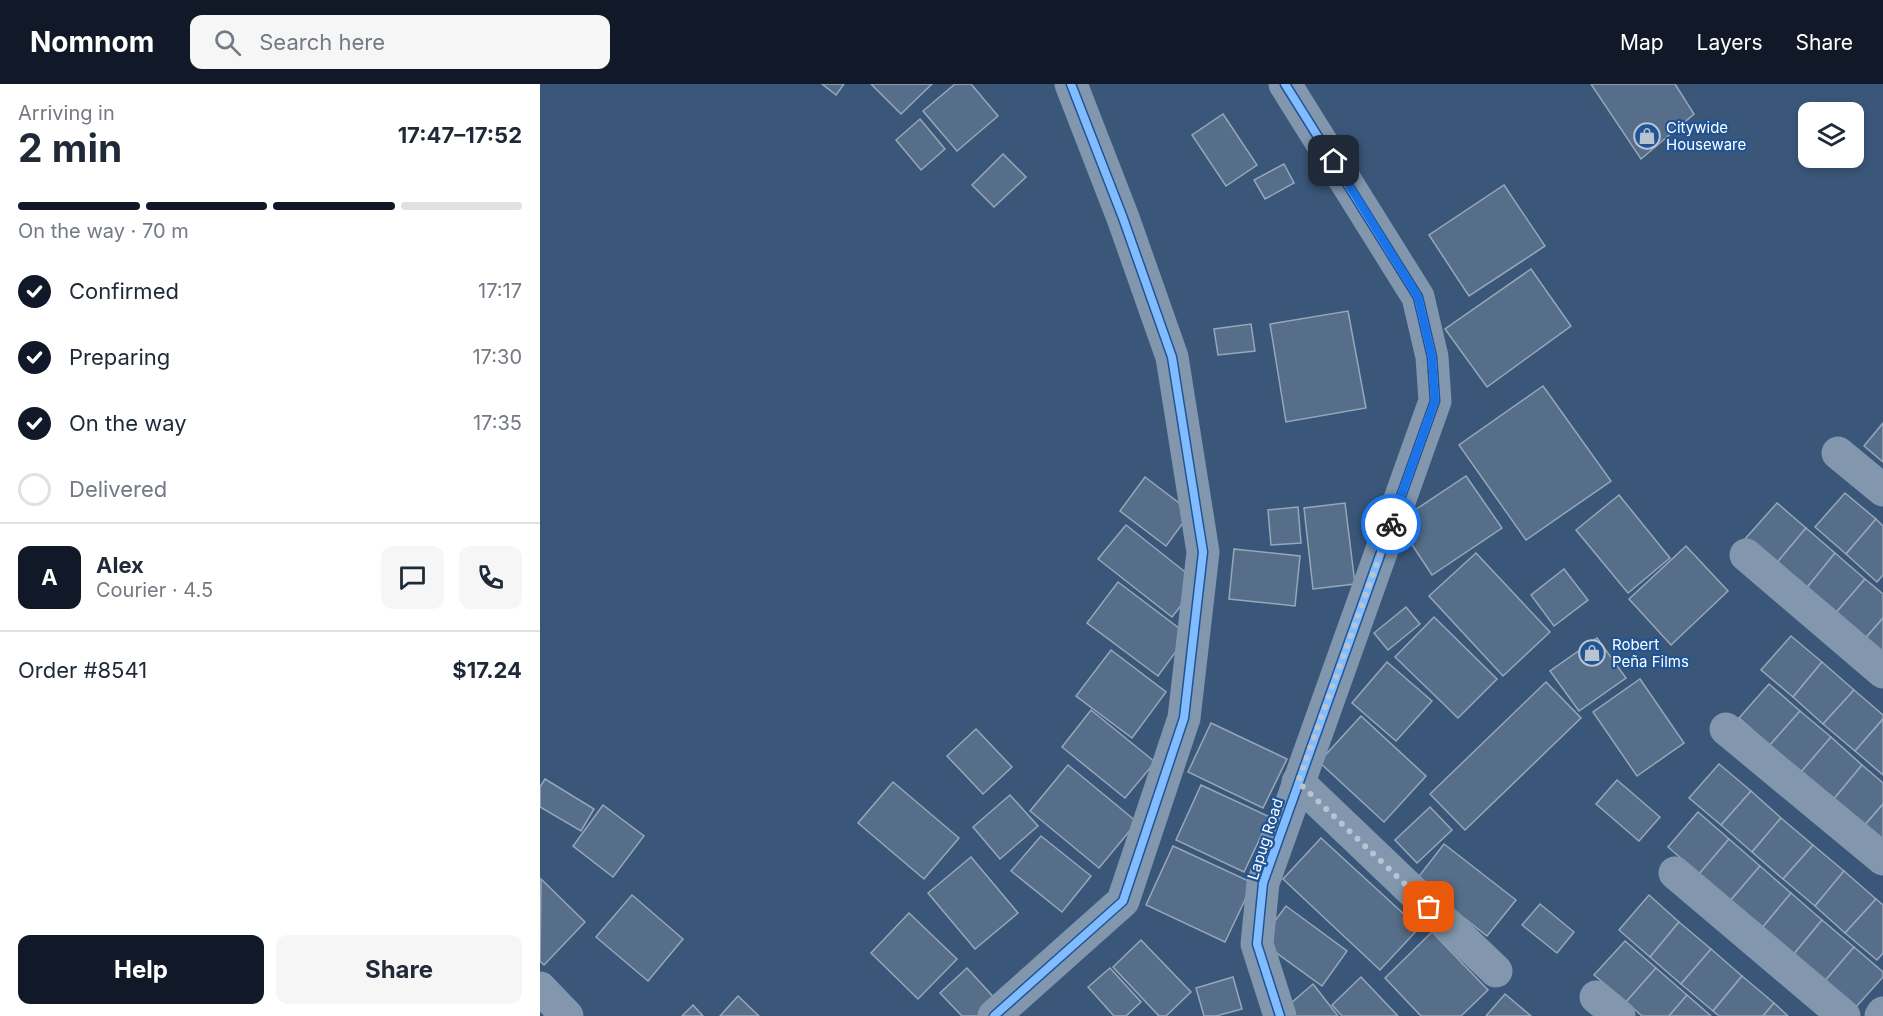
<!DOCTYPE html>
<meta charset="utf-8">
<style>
body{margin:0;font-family:Inter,sans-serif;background:#f6f6f7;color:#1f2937;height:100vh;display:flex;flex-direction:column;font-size:22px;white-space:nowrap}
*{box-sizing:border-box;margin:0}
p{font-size:20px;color:#747a83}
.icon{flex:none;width:33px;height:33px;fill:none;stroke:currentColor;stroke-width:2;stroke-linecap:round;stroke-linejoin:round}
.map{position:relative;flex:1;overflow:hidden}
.details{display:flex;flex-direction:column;background:#fff;width:540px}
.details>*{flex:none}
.fabs{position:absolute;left:1258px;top:18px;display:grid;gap:12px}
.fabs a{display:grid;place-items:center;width:66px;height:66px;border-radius:12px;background:#fff;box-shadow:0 3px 9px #0003;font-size:30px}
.pin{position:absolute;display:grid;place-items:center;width:51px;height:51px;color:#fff;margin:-26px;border-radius:12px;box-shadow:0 3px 9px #0006}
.courier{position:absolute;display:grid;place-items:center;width:60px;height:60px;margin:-30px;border:4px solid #1a73e8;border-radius:50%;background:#fff;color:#222;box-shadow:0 2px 8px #0007}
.overview em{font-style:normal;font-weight:700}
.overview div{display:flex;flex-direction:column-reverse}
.overview{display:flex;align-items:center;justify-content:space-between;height:102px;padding:0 18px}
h1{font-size:39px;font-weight:700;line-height:45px}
.bar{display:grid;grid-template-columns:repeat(4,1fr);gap:9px 6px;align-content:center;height:72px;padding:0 18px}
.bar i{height:8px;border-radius:4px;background:#e0e1e3}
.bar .selected{background:#111827}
.bar p{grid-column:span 4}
.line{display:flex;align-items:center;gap:15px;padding:0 18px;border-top:2px solid #e0e1e3}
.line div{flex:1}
.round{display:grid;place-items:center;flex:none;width:63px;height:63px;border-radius:12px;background:#f6f6f7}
ol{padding:0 18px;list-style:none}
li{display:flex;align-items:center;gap:18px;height:66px}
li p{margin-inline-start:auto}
li .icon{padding:6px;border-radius:50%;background:#111827;color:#fff;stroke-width:4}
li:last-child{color:#747a83}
li i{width:33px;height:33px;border:3px solid #e0e1e3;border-radius:50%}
.action{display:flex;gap:12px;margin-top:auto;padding:12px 18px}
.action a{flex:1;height:69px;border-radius:12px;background:#111827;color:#fff;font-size:24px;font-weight:700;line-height:69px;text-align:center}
.action a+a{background:#f6f6f7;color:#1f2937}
header{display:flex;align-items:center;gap:36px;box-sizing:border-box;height:84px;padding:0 30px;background:#111827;color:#fff}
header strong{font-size:28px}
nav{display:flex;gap:33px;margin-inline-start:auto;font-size:21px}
.search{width:420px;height:54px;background:#f6f6f7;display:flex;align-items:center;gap:15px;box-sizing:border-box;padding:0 21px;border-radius:12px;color:#747a83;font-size:22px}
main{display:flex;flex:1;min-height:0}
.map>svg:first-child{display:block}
.building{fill:#566e89;stroke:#97a7ba;stroke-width:1.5}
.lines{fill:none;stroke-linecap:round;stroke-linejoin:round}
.minor{stroke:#8296ad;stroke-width:33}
.cycleway-casing{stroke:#1f5495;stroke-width:11}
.cycleway{stroke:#80bcff;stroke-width:8}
.done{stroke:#bac4d0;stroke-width:6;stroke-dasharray:0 10.8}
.route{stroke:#1a73e8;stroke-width:8}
.labels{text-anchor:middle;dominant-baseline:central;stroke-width:4.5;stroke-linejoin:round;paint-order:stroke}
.poi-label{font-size:15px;fill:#fff;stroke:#1f5495;text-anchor:start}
.street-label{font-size:15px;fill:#fff;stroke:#1f5495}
</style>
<header>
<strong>Nomnom</strong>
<div class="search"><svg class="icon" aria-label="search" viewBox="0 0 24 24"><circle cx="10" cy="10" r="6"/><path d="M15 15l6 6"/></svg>Search here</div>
<nav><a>Map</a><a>Layers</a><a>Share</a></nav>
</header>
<main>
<section class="details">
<div class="overview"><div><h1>2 min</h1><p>Arriving in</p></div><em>17:47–17:52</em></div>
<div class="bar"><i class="selected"></i><i class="selected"></i><i class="selected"></i><i></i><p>On the way · 70 m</p></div>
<ol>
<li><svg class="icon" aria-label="check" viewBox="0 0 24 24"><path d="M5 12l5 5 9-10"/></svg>Confirmed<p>17:17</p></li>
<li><svg class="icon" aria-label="check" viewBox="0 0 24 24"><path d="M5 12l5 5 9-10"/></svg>Preparing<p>17:30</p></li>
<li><svg class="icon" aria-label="check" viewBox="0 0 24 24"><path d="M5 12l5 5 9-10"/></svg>On the way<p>17:35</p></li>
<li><i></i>Delivered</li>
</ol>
<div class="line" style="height:108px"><b class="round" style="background:#111827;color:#fff">A</b><div><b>Alex</b><p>Courier · 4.5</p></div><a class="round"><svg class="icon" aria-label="chat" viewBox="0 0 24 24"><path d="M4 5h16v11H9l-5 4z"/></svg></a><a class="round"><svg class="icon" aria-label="phone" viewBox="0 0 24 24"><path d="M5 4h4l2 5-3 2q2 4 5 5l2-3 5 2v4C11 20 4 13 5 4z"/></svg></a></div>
<div class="line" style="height:78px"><div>Order #8541</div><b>$17.24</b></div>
<div class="action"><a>Help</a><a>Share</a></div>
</section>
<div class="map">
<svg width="1343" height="932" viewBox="0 0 1343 932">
<rect width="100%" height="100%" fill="#3a577a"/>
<g class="building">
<path d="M 282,0 L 304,0 L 296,11 Z"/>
<path d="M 331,0 L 392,0 L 361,30 Z"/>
<path d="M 415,0 L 431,0 L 458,32 L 417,67 L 383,27 Z"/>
<path d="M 1051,0 L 1135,0 L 1154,30 L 1101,75 Z"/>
<path d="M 683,30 L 717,81 L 686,102 L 652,51 Z"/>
<path d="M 380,35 L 405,65 L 381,86 L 356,56 Z"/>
<path d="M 463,70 L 486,93 L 454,123 L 432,101 Z"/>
<path d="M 744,80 L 754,99 L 725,115 L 714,96 Z"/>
<path d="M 964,101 L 1005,162 L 929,212 L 889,151 Z"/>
<path d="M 991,185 L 1031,242 L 947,303 L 905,245 Z"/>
<path d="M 808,227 L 826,324 L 746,338 L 730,240 Z"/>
<path d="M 711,240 L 715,267 L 678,271 L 674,245 Z"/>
<path d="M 1003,302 L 1071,397 L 986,456 L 919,361 Z"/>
<path d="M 1343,339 L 1343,378 L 1324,362 Z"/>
<path d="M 926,392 L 962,444 L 892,491 L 857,438 Z"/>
<path d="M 605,393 L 651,428 L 626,462 L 580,427 Z"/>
<path d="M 1305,409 L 1336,435 L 1306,470 L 1275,443 Z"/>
<path d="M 1079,411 L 1130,474 L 1088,509 L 1036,446 Z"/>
<path d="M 805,419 L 815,500 L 773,505 L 764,424 Z"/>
<path d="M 1237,419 L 1266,444 L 1235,481 L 1205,455 Z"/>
<path d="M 758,423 L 761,459 L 731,461 L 728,426 Z"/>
<path d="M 1336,435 L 1343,442 L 1343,491 L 1337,498 L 1306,470 Z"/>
<path d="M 586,441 L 659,499 L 632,533 L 558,475 Z"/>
<path d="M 1266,444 L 1295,469 L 1265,506 L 1235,481 Z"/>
<path d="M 1146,462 L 1188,507 L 1131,561 L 1089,515 Z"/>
<path d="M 694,465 L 760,472 L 755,522 L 689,515 Z"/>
<path d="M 936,469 L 1010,548 L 963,592 L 889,512 Z"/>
<path d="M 1295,469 L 1325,495 L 1294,531 L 1265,506 Z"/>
<path d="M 1024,485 L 1048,516 L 1014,542 L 991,511 Z"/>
<path d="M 1325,495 L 1343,510 L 1343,534 L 1323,557 L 1294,531 Z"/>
<path d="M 578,498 L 648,551 L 618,592 L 547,539 Z"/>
<path d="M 866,523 L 880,540 L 848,566 L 834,549 Z"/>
<path d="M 894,533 L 957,595 L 918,634 L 855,573 Z"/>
<path d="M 1343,534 L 1343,574 L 1323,557 Z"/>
<path d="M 1251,552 L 1282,578 L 1253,613 L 1221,586 Z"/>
<path d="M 1057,554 L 1086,594 L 1039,627 L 1010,587 Z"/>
<path d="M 571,566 L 626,608 L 592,654 L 536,612 Z"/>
<path d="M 847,578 L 892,617 L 856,657 L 812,619 Z"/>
<path d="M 1282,578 L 1314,606 L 1283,640 L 1253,613 Z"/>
<path d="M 1100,595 L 1144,659 L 1097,692 L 1053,628 Z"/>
<path d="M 1006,598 L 1041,634 L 925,746 L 890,710 Z"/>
<path d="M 1229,600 L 1260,627 L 1230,661 L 1199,634 Z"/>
<path d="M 1314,606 L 1343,631 L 1343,635 L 1315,667 L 1283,640 Z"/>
<path d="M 551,626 L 615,678 L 585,714 L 522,663 Z"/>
<path d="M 1260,627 L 1291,653 L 1261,688 L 1230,661 Z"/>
<path d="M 821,632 L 886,692 L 844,738 L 779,678 Z"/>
<path d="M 1343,635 L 1343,691 L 1315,667 Z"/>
<path d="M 671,639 L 747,675 L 723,724 L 648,688 Z"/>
<path d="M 436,645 L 472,683 L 443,710 L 407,672 Z"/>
<path d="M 1291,653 L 1322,681 L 1293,716 L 1261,688 Z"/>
<path d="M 1179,680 L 1211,707 L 1181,741 L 1149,714 Z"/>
<path d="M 528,681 L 597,738 L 559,784 L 490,727 Z"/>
<path d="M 1322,681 L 1343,699 L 1343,720 L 1324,742 L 1293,716 Z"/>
<path d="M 5,695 L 54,725 L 41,747 L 0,723 L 0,703 Z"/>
<path d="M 1077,696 L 1120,733 L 1099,757 L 1056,720 Z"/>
<path d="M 353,698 L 419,754 L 384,795 L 318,739 Z"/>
<path d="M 661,701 L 730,733 L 704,788 L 636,756 Z"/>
<path d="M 1211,707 L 1241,734 L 1212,768 L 1181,741 Z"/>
<path d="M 470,711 L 498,742 L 460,775 L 433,743 Z"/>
<path d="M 1343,720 L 1343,759 L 1324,742 Z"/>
<path d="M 63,721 L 104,752 L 73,793 L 33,762 Z"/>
<path d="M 890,723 L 912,746 L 877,779 L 855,756 Z"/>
<path d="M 1158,728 L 1189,755 L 1159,790 L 1128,763 Z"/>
<path d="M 1241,734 L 1273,761 L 1243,795 L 1212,768 Z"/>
<path d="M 501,752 L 551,792 L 522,828 L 471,787 Z"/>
<path d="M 781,754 L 879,844 L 840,886 L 743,795 Z"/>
<path d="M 1189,755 L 1220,782 L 1190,817 L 1159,790 Z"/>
<path d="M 904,760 L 976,816 L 947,852 L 876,796 Z"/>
<path d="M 1273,761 L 1304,787 L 1275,822 L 1243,795 Z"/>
<path d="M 633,762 L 713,799 L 685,858 L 606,821 Z"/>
<path d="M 431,773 L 478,829 L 435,865 L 388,809 Z"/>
<path d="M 1220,782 L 1251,809 L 1222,844 L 1190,817 Z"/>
<path d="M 1304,787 L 1336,815 L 1305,849 L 1275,822 Z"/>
<path d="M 1,795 L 45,838 L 4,881 L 0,877 Z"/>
<path d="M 1251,809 L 1282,836 L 1253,871 L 1222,844 Z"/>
<path d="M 92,811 L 143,855 L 108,897 L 56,853 Z"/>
<path d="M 1109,811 L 1139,838 L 1110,873 L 1079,846 Z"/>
<path d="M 1336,815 L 1343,821 L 1343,869 L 1337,876 L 1305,849 Z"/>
<path d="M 1000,820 L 1034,848 L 1017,869 L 982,841 Z"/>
<path d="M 746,822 L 807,867 L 782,902 L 720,857 Z"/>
<path d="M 369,829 L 417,875 L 378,915 L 331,869 Z"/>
<path d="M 1282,836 L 1314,863 L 1284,898 L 1253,871 Z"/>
<path d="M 1139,838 L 1171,865 L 1141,900 L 1110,873 Z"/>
<path d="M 892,848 L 948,906 L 921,932 L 881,932 L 845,894 Z"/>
<path d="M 601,856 L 651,908 L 626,932 L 619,932 L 573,883 Z"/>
<path d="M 1085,857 L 1116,884 L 1086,918 L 1054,891 Z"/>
<path d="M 1314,863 L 1343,888 L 1343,893 L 1315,924 L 1284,898 Z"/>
<path d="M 1171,865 L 1202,892 L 1173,927 L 1141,900 Z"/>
<path d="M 427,884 L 459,919 L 446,932 L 422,932 L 400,909 Z"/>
<path d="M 570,884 L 601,918 L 586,932 L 574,932 L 548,903 Z"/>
<path d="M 1116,884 L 1147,911 L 1129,932 L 1102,932 L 1086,918 Z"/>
<path d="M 1202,892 L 1234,919 L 1223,932 L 1179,932 L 1173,927 Z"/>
<path d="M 693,893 L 702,925 L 676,932 L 664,932 L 656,904 Z"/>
<path d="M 821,893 L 858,932 L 802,932 L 792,921 Z"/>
<path d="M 773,900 L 798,932 L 745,932 L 742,927 Z"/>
<path d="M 965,910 L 991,932 L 946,932 Z"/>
<path d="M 1147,911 L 1171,932 L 1129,932 Z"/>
<path d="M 198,912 L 219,932 L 180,932 Z"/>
<path d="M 1234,919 L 1248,932 L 1223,932 Z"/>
<path d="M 153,921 L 163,932 L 142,932 Z"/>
</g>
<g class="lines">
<g class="minor">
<path d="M 1298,369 L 1343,406"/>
<path d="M 1206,471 L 1343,588"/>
<path d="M 1186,645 L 1343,775"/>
<path d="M 758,698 L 956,887"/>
<path d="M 1135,789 L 1304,932"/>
<path d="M 0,904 L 27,932"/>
<path d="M 1056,913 L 1079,932"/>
<path d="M 454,932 L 583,817 L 644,634 L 663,468 L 632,273 L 583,134 L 531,0"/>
<path d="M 740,932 L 717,860 L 723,799 L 895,317 L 892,273 L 878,213 L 745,0"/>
<path d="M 1341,932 L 1343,929"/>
</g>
<g class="cycleway-casing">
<g id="cycleway">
<path d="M 454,932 L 583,817 L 644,634 L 663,468 L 632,273 L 583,134 L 531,0"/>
<path d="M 740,932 L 717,860 L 723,799 L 895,317 L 892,273 L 878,213 L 745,0"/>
</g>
</g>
<use href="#cycleway" class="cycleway"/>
</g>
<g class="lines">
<path class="done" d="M 851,440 L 758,698 L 889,823"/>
<path class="route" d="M 794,77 L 878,213 L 892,273 L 895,317 L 851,440"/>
</g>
<defs>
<g id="shop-ring" transform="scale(1.35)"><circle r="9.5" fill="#1f5495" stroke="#bac4d0" stroke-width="1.5"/><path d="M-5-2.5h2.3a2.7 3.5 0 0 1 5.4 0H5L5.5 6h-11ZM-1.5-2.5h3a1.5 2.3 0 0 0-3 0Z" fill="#bac4d0"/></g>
</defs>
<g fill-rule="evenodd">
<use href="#shop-ring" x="1107" y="52"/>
<use href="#shop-ring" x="1052" y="569"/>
</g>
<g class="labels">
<g class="poi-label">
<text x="1126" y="43">Citywide<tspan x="1126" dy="17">Houseware</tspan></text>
<text x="1072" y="560">Robert<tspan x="1072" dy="17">Peña Films</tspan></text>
</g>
<g class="street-label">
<text transform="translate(725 755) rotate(-72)">Lapug Road</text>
</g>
</g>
</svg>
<div class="fabs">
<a><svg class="icon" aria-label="layers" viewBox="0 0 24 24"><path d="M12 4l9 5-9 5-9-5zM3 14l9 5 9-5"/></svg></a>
</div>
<div class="pin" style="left:889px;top:823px;background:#ea580c"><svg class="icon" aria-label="bag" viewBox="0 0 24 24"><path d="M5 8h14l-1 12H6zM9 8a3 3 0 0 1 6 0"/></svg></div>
<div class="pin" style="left:794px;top:77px;background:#1f2937"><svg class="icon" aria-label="home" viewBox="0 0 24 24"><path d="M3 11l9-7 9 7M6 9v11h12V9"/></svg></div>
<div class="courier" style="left:851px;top:440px"><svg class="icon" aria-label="bike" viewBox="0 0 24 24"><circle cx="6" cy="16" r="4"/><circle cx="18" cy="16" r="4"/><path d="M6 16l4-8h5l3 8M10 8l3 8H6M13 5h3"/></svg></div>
</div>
</main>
